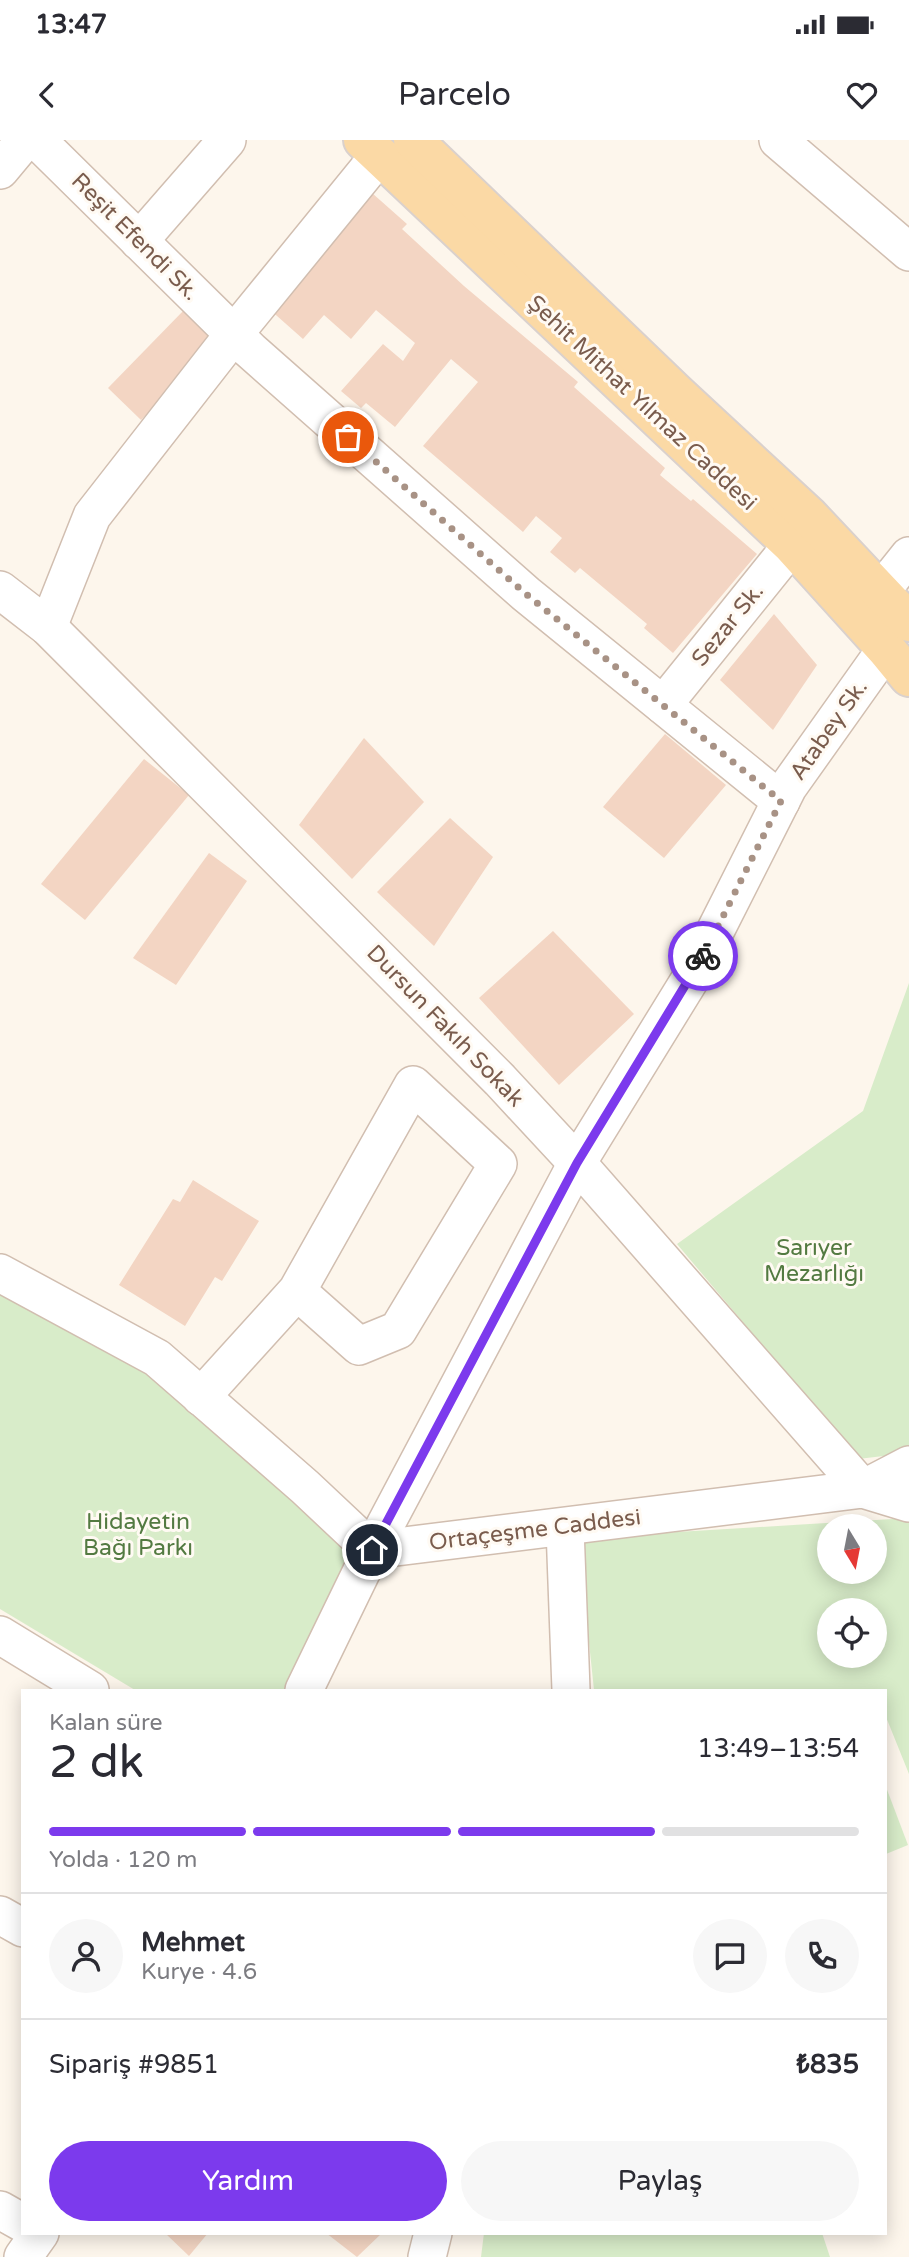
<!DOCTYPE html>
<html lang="tr">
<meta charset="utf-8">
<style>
body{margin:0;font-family:"Varela Round",sans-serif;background:#f7f7f7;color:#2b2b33;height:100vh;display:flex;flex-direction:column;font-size:26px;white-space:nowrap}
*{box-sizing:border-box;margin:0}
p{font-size:23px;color:#7c7c81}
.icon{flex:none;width:38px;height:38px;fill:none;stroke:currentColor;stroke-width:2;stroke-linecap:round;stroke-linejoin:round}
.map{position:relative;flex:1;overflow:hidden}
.sheet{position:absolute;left:21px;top:1549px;width:866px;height:546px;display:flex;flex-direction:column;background:#fff;border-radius:0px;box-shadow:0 4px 18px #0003}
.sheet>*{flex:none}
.needle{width:46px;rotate:170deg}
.tools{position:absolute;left:817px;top:1374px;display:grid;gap:14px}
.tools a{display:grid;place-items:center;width:70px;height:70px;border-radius:50%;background:#fff;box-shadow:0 4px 18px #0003;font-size:35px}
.pin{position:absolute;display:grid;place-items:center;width:60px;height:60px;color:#fff;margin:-30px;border:4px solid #fff;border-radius:50%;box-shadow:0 2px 7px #0007}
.courier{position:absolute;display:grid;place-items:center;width:70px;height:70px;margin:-35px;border:5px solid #7c3aed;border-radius:50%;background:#fff;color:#222;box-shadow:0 2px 9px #0007}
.headline em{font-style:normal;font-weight:600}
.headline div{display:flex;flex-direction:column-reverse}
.headline{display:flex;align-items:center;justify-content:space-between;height:119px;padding:0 28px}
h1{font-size:46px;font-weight:600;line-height:52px}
.bar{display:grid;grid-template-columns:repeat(4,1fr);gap:10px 7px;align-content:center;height:84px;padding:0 28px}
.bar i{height:9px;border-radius:5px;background:#e1e1e2}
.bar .active{background:#7c3aed}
.bar p{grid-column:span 4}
.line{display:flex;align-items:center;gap:18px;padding:0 28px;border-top:2px solid #e1e1e2}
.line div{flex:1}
.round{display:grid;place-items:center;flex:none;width:74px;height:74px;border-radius:37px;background:#f7f7f7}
.cta{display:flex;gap:14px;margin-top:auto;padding:14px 28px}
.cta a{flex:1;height:80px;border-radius:42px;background:#7c3aed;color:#fff;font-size:28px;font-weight:600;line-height:80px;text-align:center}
.cta a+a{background:#f7f7f7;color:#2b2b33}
.status{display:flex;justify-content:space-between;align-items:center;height:49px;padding:0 35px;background:#fff;direction:ltr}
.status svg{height:19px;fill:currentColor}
header{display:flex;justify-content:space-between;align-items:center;height:91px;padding:0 28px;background:#fff;font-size:32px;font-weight:600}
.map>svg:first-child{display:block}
.green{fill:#d8ecc9;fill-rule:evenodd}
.building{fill:#f3d5c3}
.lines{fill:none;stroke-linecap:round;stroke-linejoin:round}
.minor-casing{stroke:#d1beb0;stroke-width:40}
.primary-casing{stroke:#dad1cd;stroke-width:42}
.minor{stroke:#fff;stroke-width:37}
.primary{stroke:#fbd9a5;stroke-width:38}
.done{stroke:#a89285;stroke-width:7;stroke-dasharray:0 12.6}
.route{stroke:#7c3aed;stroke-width:9}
.labels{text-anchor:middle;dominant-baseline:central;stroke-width:6;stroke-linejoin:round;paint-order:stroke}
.street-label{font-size:23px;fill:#7a5c4d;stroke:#fffaf3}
.park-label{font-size:23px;fill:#537a41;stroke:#fffaf3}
</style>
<div class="status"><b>13:47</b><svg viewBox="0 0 49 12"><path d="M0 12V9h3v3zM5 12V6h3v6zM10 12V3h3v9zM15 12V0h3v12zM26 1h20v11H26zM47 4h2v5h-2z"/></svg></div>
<header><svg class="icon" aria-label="back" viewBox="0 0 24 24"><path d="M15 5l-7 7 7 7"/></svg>Parcelo<svg class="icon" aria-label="heart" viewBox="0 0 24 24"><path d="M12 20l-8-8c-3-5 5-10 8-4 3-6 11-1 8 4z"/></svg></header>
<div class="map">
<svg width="909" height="2117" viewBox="0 0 909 2117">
<rect width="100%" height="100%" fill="#fdf6ec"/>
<g class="green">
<path d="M 909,843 L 909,1313 L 858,1319 L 677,1104 L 863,971 Z"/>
<path d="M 0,1141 L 161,1238 L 362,1412 L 294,1550 L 135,1550 L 0,1469 Z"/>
<path d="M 909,1378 L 909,1634 L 886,1577 L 886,1550 L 594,1550 L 578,1398 ZM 830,1386 L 875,1386 L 875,1432 L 830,1432 ZM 830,1470 L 875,1470 L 875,1516 L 830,1516 Z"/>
<path d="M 886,1647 L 908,1705 L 886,1714 Z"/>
<path d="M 484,2093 L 822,2093 L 830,2117 L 481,2117 Z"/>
</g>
<g class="building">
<path d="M 372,53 L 407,84 L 402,89 L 464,146 L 578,242 L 574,247 L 665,328 L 660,335 L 691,361 L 693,359 L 757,414 L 673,513 L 644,488 L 647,484 L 580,428 L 575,433 L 550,412 L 562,398 L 536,376 L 523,392 L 423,306 L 478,242 L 451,219 L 395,287 L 366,263 L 361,268 L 341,251 L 383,204 L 403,221 L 415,203 L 376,170 L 351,199 L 324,175 L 303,199 L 268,168 Z"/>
<path d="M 185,169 L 218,202 L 141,280 L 108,248 Z"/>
<path d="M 774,474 L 817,525 L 773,590 L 720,540 Z"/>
<path d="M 665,594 L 726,645 L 664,718 L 603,667 Z"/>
<path d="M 364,598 L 424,662 L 352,739 L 299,685 Z"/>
<path d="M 144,619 L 189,655 L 85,780 L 41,744 Z"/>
<path d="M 450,678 L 493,717 L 434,806 L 377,752 Z"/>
<path d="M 209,713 L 247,741 L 176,845 L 133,818 Z"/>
<path d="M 553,791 L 634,874 L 559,945 L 479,858 Z"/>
<path d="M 193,1040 L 259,1081 L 222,1141 L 215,1137 L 185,1186 L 119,1145 L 173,1059 L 180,1062 Z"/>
<path d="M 165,2093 L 208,2093 L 189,2116 Z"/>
<path d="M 326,2093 L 382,2093 L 357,2117 Z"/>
</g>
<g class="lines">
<g class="minor-casing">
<g id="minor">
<path d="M 37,0 L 250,210 L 526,454 L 781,661"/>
<path d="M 778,0 L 909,112"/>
<path d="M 0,30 L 25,0"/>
<path d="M 139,101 L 227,0"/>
<path d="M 0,450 L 48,487 L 500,940 L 577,1023 L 863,1349"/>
<path d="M 881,451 L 909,416"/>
<path d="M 48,487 L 92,376 L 234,194 L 379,16"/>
<path d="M 663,565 L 792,405"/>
<path d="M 0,1133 L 157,1218 L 305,1347 L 372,1410 L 863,1349 L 909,1363"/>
<path d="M 201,1257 L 297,1151 L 359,1206 L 398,1190 L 498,1024 L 413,945 L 297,1151"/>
<path d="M 863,1349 L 909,1325"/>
<path d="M 565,1388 L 571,1550"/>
<path d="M 0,1495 L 90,1550"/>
<path d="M 304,1550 L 372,1410 L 577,1023 L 694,833 L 788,647 L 886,509"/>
<path d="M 0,1775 L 23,1788"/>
<path d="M 0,2070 L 23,2083"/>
<path d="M 23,2117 L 40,2093"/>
<path d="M 427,2117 L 433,2093"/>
</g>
</g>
<g class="primary-casing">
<g id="primary">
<path d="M 363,0 L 792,405 L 886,509 L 909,537"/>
<path d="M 413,0 L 676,253 L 809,376 L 909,482"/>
</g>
</g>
<use href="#minor" class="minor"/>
<use href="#primary" class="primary"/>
</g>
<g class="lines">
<path class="done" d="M 348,297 L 526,454 L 781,661 L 703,816"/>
<path class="route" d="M 372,1410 L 577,1023 L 703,816"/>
</g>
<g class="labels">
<g class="street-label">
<text transform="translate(135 97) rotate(45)">Reşit Efendi Sk.</text>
<text transform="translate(642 263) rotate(43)">Şehit Mithat Yılmaz Caddesi</text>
<text transform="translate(728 485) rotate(-51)">Sezar Sk.</text>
<text transform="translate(829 590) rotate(-55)">Atabey Sk.</text>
<text transform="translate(445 886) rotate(46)">Dursun Fakıh Sokak</text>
<text transform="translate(535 1390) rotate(-7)">Ortaçeşme Caddesi</text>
</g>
<g class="park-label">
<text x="814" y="1108">Sarıyer<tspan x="814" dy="26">Mezarlığı</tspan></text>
<text x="138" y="1382">Hidayetin<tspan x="138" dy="26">Bağı Parkı</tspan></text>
</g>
</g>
</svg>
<div class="tools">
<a><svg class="needle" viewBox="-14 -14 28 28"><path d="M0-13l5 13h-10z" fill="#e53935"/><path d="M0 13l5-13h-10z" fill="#7c7c81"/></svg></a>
<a><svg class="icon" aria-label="locate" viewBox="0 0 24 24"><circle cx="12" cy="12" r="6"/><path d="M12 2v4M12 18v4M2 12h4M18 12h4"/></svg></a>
</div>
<div class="pin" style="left:348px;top:297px;background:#ea580c"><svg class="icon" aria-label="bag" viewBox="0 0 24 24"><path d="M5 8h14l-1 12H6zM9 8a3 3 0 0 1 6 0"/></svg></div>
<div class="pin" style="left:372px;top:1410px;background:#1f2937"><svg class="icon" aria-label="home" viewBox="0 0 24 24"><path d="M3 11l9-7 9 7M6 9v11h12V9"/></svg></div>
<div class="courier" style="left:703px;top:816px"><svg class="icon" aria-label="bike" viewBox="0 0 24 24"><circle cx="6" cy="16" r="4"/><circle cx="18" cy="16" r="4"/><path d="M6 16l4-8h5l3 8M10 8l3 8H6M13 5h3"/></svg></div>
<section class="sheet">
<div class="headline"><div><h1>2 dk</h1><p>Kalan süre</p></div><em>13:49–13:54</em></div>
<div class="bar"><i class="active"></i><i class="active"></i><i class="active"></i><i></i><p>Yolda · 120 m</p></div>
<div class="line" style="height:126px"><a class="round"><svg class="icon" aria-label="person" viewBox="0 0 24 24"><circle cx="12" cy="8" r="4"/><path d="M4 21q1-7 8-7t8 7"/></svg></a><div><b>Mehmet</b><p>Kurye · 4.6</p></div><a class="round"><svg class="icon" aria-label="chat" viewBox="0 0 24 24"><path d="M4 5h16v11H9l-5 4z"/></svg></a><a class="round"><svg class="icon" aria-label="phone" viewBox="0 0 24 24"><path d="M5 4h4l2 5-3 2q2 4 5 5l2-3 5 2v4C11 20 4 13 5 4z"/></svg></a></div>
<div class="line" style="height:91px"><div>Sipariş #9851</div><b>₺835</b></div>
<div class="cta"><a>Yardım</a><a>Paylaş</a></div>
</section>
</div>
